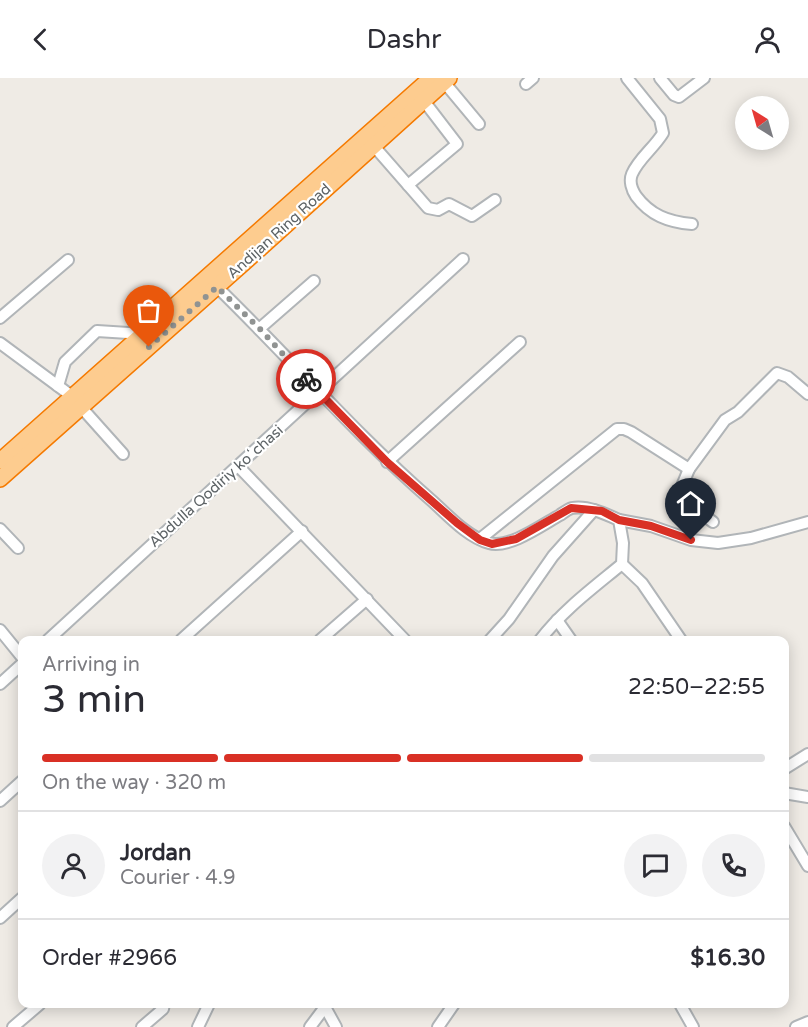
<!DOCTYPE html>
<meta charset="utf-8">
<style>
body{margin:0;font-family:"Varela Round",sans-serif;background:#f2f2f3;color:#2b2b33;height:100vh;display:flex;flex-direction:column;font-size:22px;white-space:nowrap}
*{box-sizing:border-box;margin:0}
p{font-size:20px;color:#7c7c81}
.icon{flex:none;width:33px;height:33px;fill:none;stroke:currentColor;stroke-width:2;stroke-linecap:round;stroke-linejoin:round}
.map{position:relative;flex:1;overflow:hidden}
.sheet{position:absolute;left:18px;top:558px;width:771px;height:372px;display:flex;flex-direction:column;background:#fff;border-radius:12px;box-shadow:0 3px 15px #0003}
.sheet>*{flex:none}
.needle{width:39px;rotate:323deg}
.buttons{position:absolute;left:735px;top:18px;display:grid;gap:12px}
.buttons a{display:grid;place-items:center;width:54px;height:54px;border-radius:50%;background:#fff;box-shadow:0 3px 15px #0003;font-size:30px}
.pin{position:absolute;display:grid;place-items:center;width:51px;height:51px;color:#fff;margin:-62px -26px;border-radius:50% 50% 50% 0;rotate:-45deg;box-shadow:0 0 6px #0007}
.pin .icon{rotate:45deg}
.courier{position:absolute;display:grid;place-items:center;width:60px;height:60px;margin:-30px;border:4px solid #d93025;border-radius:50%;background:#fff;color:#222;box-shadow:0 2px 8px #0007}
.headline em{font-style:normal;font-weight:600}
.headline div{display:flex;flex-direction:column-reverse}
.headline{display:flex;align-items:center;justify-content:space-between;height:102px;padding:0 24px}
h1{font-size:39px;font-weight:600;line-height:45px}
.bar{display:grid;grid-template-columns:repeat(4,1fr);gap:9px 6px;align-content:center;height:72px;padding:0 24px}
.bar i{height:8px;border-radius:4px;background:#e1e1e2}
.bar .on{background:#d93025}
.bar p{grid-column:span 4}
.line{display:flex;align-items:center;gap:15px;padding:0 24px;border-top:2px solid #e1e1e2}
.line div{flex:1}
.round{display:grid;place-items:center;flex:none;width:63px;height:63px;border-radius:32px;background:#f2f2f3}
header{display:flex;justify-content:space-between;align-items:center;height:78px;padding:0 24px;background:#fff;font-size:27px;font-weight:600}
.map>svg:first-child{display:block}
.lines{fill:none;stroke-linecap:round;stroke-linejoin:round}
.minor-casing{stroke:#b1b5b8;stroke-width:14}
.highway-casing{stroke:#f57a00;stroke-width:18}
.minor{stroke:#fff;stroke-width:10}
.highway{stroke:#fdcc8f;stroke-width:15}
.done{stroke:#909392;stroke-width:6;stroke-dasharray:0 10.8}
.route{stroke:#d93025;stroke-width:8}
.labels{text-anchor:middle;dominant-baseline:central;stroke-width:4.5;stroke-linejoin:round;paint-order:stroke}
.street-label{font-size:15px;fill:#5d6366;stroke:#fff}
</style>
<header><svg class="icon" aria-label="back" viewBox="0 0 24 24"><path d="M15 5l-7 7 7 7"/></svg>Dashr<svg class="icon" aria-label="person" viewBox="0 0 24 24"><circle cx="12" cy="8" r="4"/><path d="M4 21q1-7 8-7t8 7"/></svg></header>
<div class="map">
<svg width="808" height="949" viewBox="0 0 808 949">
<rect width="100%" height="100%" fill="#efebe5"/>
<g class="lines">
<g class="minor-casing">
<g id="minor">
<path d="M 627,0 L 660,41 L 663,55 C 654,70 639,80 632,96 C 629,103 632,112 636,118 C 650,137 668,144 692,146"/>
<path d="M 660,0 L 674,17 L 679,19 L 704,0"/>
<path d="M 444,4 L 479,46"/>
<path d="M 526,6 L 533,0"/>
<path d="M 373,67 L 428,130 L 438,132 L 449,126 L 472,138 L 495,122"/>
<path d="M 408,107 L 457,66 L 424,23"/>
<path d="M 217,209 C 289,279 354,355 431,422 C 447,436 467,459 489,465 C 509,471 542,447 560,437 C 563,435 568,431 572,430 C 587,427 606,436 619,442 L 623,465 L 622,486 C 593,510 563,532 540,562"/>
<path d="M 0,240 L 68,182"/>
<path d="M 259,251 L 314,203"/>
<path d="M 0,265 L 73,319"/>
<path d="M 58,308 L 65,284 L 97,253 L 144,256"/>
<path d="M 81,329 L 123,376"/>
<path d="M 387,384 L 520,264"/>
<path d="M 239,389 L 405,562"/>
<path d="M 689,391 L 680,413 L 680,420 L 713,444"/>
<path d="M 619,442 L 651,448 L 691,462 L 718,465 L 751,460 L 808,444"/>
<path d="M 0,451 L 18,470"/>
<path d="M 480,461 L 617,351 L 624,351 L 631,354 L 689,391 L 725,342 L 738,334 L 777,295 L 788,299 L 808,316"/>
<path d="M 622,486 L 642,505 L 681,562"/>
<path d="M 557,542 L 571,562"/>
<path d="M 0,552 L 22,579"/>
<path d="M 48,562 L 463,181"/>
<path d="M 181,562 L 302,453"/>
<path d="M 320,562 L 367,521"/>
<path d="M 490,562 L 509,541 L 553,478 L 594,432"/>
<path d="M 0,606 L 22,586"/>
<path d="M 784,691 L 808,676"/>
<path d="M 784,715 L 808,719"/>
<path d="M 0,723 L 22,703"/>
<path d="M 784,748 L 808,788"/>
<path d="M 0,840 L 22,820"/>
<path d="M 327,926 L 325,929 L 336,949"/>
<path d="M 680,926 L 693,949"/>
<path d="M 13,949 L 40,926"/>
<path d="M 142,949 L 163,931 L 164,926"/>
<path d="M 198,949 L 209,926"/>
<path d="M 310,949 L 325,929 L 323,926"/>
<path d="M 438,949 L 454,926"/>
<path d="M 796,949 L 808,944"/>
</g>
</g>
<g class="highway-casing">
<g id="highway">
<path d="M 0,383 L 431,0"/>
<path d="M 0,401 L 257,173 L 449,0"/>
</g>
</g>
<use href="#minor" class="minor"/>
<use href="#highway" class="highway"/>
</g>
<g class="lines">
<path class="done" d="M 149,269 L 217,209 L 259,250 L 306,301"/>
<path class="route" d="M 306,301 L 387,384 L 457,445 L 480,462 L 492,466 L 516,461 L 571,430 L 602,433 L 619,442 L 651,448 L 691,462"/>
</g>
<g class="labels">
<g class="street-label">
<text transform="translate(279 153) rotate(-42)">Andijan Ring Road</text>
<text transform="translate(216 408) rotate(-42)">Abdulla Qodiriy koʻchasi</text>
</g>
</g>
</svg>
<div class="buttons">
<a><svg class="needle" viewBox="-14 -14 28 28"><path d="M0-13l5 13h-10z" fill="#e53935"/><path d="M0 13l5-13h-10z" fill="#7c7c81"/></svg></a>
</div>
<div class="pin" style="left:149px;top:269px;background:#ea580c"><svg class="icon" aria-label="bag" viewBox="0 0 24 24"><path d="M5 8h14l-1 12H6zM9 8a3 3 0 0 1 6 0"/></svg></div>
<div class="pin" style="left:691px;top:462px;background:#1f2937"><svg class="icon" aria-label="home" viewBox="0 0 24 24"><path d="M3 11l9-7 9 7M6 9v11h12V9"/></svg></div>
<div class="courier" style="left:306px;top:301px"><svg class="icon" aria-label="bike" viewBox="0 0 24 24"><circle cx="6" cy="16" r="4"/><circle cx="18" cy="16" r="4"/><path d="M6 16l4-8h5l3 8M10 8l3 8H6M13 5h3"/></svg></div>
<section class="sheet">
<div class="headline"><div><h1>3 min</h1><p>Arriving in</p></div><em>22:50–22:55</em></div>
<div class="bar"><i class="on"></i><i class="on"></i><i class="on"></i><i></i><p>On the way · 320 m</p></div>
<div class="line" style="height:108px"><a class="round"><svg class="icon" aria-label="person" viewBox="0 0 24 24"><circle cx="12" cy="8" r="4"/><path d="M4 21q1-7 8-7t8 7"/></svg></a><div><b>Jordan</b><p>Courier · 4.9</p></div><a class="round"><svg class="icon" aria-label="chat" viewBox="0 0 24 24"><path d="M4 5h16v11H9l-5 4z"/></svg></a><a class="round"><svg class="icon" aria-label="phone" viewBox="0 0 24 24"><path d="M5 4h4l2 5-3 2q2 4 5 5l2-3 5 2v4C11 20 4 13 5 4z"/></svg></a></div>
<div class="line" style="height:78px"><div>Order #2966</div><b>$16.30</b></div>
</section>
</div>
